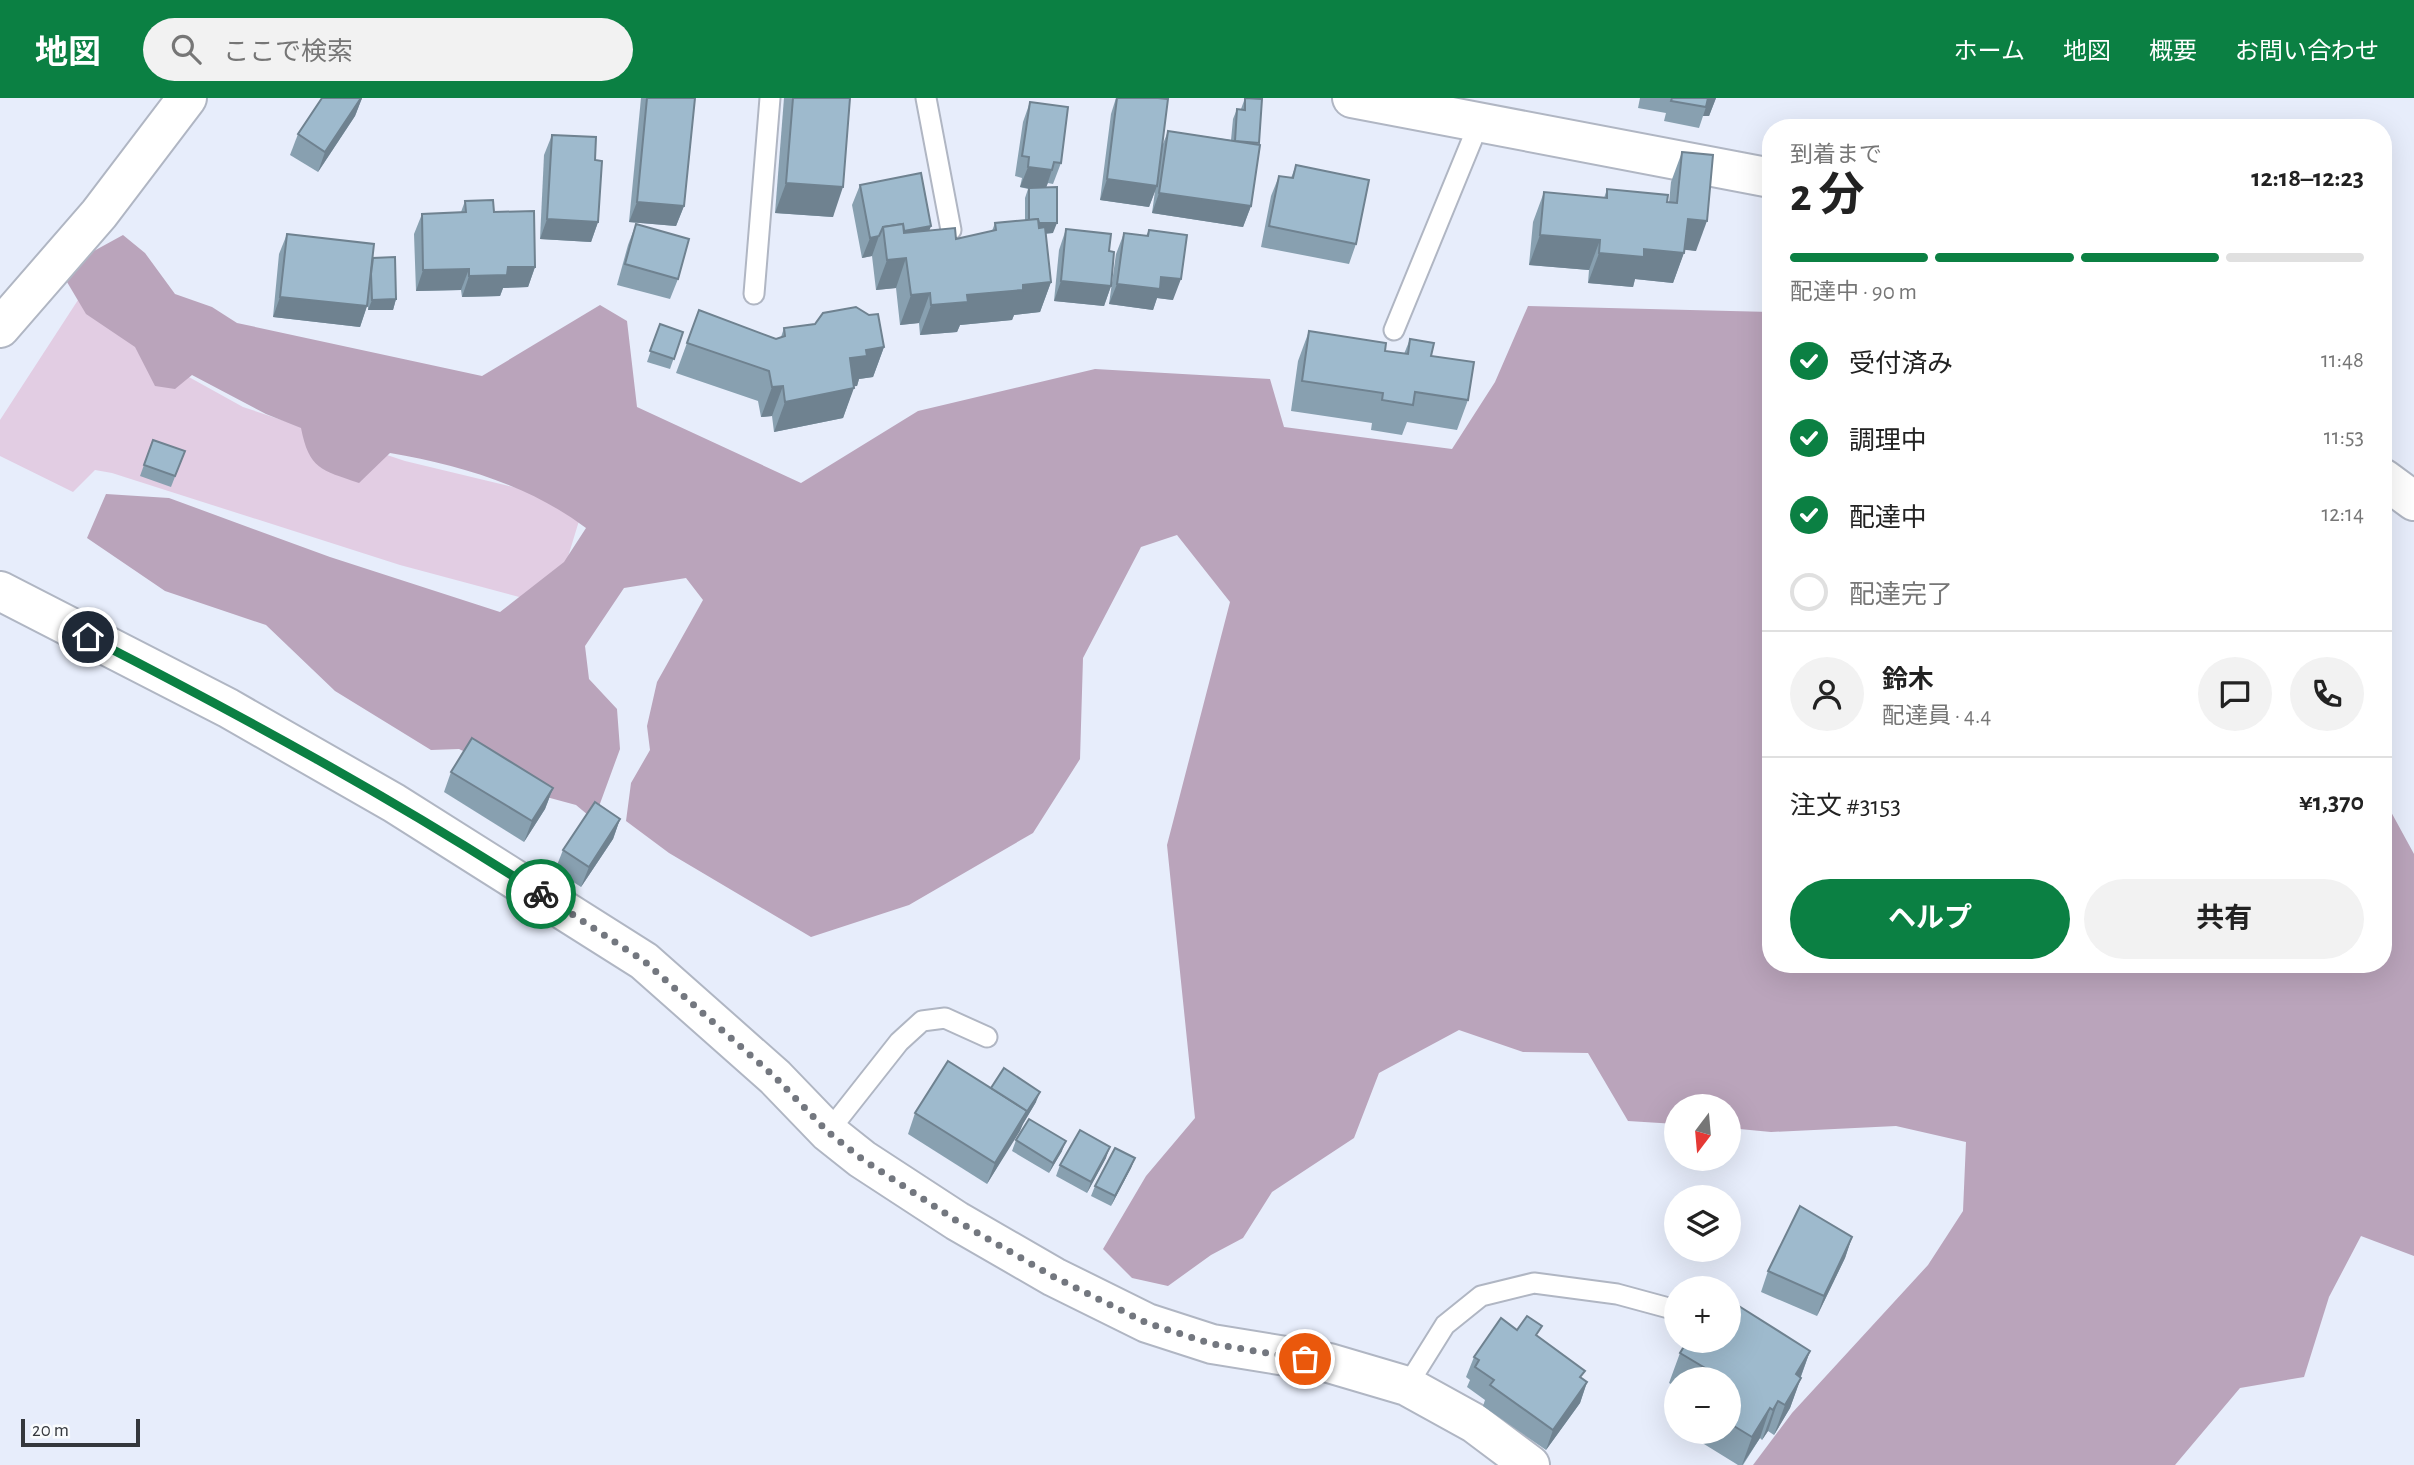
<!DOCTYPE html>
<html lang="ja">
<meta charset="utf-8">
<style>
body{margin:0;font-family:"Alegreya Sans","Noto Sans JP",sans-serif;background:#f2f2f2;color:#222;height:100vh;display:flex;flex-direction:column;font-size:26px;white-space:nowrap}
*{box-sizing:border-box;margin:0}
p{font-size:23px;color:#767676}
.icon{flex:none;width:38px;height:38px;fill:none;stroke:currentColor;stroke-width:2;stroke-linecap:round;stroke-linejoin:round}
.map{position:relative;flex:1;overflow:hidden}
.details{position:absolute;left:1762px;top:21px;width:630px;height:854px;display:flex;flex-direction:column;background:#fff;border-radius:28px;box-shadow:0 7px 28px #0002}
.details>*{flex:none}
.needle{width:46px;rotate:196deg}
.controls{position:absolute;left:1664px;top:996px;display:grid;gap:14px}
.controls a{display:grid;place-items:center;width:77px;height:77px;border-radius:50%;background:#fff;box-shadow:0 7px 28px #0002;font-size:35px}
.scale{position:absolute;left:21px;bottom:18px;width:119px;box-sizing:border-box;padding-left:7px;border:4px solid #34373c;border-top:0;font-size:19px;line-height:24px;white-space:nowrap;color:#34373c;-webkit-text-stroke:5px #f9fbfd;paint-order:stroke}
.pin{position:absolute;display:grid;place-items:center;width:60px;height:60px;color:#fff;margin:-30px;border:4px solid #fff;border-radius:50%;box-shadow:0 2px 7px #0007}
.courier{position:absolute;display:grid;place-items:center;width:70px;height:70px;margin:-35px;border:5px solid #0b8043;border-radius:50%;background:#fff;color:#222;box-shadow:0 2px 9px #0007}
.head em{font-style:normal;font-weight:700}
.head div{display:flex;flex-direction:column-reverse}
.head{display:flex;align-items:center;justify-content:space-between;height:119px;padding:0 28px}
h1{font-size:46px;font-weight:700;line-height:52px}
.bar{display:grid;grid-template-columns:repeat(4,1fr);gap:10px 7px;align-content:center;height:84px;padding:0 28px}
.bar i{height:9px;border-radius:5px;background:#e0e0e0}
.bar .current{background:#0b8043}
.bar p{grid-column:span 4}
.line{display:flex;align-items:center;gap:18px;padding:0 28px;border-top:2px solid #e0e0e0}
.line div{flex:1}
.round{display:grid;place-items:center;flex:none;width:74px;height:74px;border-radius:37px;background:#f2f2f2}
ol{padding:0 28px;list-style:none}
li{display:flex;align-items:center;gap:21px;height:77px}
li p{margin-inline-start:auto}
li .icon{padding:7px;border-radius:50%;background:#0b8043;color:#fff;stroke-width:4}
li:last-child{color:#767676}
li i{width:38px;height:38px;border:4px solid #e0e0e0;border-radius:50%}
.button{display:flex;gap:14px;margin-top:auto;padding:14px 28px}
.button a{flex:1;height:80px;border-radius:42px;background:#0b8043;color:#fff;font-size:28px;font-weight:700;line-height:80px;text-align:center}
.button a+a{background:#f2f2f2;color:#222}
header{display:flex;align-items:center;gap:42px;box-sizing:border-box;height:98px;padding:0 35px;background:#0b8043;color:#fff}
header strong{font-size:33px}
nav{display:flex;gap:38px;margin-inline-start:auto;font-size:24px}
.search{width:490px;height:63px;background:#f2f2f2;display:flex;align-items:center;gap:18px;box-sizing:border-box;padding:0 24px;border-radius:38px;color:#767676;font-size:26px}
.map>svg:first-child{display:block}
.green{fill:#e2cde3}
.forest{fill:#baa4bb}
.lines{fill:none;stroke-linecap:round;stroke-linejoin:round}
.service-casing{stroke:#b0b6c3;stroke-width:23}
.minor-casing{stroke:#b0b6c3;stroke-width:42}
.service{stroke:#fff;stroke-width:19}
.minor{stroke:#fff;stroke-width:38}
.wall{fill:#88a0b0}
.shaded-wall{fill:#6f8290}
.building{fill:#9ebacd;stroke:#6f8290;stroke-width:2}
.done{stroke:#73777f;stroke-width:7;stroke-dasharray:0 12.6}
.route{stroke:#0b8043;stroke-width:9}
</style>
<header>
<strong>地図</strong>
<div class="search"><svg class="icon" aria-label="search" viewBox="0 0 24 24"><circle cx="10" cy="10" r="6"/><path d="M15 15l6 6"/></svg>ここで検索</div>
<nav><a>ホーム</a><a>地図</a><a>概要</a><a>お問い合わせ</a></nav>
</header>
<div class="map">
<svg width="2414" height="1367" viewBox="0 0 2414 1367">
<rect width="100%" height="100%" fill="#e7edfb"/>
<path class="green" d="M 78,202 L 178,273 L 243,309 L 405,363 L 550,398 L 582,413 L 553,508 L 400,467 L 112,375 L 95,372 L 73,394 L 0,358 L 0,322 Z"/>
<path class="forest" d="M 123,137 L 145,155 L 175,196 L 212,209 L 237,225 L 482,278 L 600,207 L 627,223 L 637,309 L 801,385 L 918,313 L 1095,271 L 1270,281 L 1284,329 L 1452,351 L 1495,284 L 1528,208 L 1771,214 L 1771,866 L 2384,866 L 2384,701 L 2414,756 L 2414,1158 L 2361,1138 L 2329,1199 L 2304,1279 L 2240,1290 L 2175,1367 L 1753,1367 L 1792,1315 L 1928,1167 L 1963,1113 L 1966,1044 L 1896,1028 L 1771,1034 L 1729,1030 L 1729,1008 L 1676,1008 L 1676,1026 L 1628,1023 L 1588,955 L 1523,954 L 1459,932 L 1379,975 L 1354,1040 L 1272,1094 L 1243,1140 L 1211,1157 L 1168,1188 L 1132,1180 L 1103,1151 L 1146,1078 L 1195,1020 L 1167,747 L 1230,504 L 1177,437 L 1141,449 L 1083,560 L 1080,661 L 1033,735 L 909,807 L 811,839 L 669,755 L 626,723 L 631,685 L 650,652 L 647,628 L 657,584 L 703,502 L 686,480 L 624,490 L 585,548 L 589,581 L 617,611 L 620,651 L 594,722 L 576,707 L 539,697 L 490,666 L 459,651 L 431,652 L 335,593 L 266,527 L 165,493 L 87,440 L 106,396 L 169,400 L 330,459 L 500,514 L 564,464 L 586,430 C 529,387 459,367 390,355 L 359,385 C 321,372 309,371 301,330 L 266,316 L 192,277 L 175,291 L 155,288 L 135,249 L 86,216 L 67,184 L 92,154 Z"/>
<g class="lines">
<g class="service-casing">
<g id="service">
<path d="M 926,0 L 951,132"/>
<path d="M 754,196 L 770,0"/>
<path d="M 1394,232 L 1479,25"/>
<path d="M 828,1034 L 899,944 L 922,923 L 945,920 L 987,939"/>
<path d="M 1407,1288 L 1445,1227 L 1481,1198 L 1534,1185 L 1617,1196 L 1676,1212"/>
</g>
</g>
<g class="minor-casing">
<g id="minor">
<path d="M 1352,0 L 1771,80"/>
<path d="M 0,230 L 99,116 L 187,0"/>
<path d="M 2384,381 L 2414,403"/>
<path d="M 0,493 L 228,610 L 394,705 L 644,863 L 775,979 L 828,1034 L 862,1061 L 957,1123 L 1054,1179 L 1147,1225 L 1212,1246 L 1329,1265 L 1407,1288 L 1474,1325 L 1530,1367"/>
</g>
</g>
<use href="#service" class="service"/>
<use href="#minor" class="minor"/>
</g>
<g class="wall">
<path d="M 322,0 L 362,0 L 355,18 L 318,74 L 290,57 L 298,36 Z"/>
<path d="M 641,0 L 695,0 L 684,108 L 676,128 L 629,124 Z"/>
<path d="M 784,0 L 850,0 L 833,119 L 775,115 Z"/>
<path d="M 1116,0 L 1158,0 L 1161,51 L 1168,33 L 1231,42 L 1233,21 L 1237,11 L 1241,11 L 1245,0 L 1258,47 L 1251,108 L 1243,129 L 1152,115 L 1155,93 L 1149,109 L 1100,102 L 1111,16 Z"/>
<path d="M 1640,0 L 1716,0 L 1709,18 L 1703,18 L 1699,30 L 1664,23 L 1666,15 L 1638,10 Z"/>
<path d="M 1030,4 L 1061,65 L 1053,86 L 1048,85 L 1046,89 L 1053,135 L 1046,136 L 1051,184 L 1040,214 L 1014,217 L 1012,222 L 960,227 L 957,234 L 920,237 L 919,225 L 900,227 L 896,190 L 876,192 L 872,158 L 862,160 L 852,107 L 860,87 L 931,128 L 929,132 L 956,141 L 992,133 L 995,125 L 1025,122 L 1025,100 L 1028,91 L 1020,89 L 1022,80 L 1015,78 L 1023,24 Z"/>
<path d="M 552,37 L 595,62 L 598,124 L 591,144 L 540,141 L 544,57 Z"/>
<path d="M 1682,54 L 1696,153 L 1685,151 L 1673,185 L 1635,181 L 1633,189 L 1588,185 L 1589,172 L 1529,167 L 1533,124 L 1544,94 L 1604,100 L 1607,91 L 1669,105 L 1671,84 Z"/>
<path d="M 1296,67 L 1356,146 L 1349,166 L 1261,149 L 1271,98 L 1279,78 L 1291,80 Z"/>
<path d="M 465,103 L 494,114 L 535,169 L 528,189 L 503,190 L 500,198 L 462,199 L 461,192 L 416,193 L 414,136 L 422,116 L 461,114 Z"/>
<path d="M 636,126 L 678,181 L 670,201 L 617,187 L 628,147 Z"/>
<path d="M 1066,131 L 1109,153 L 1111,188 L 1104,208 L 1054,203 L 1059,152 Z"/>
<path d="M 1149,132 L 1173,202 L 1157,200 L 1153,212 L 1109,206 L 1116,156 L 1124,135 L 1146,138 Z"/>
<path d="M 287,136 L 373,160 L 396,201 L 393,212 L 368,212 L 368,205 L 360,229 L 273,219 L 279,156 Z"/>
<path d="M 699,212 L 776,241 L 781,239 L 784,230 L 884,249 L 873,279 L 859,281 L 857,288 L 854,288 L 843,320 L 774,334 L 772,318 L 761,319 L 758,303 L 676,275 Z"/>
<path d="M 660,226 L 683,234 L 670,271 L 647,264 Z"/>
<path d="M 1309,233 L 1385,253 L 1404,256 L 1410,241 L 1431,258 L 1468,302 L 1457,332 L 1407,324 L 1402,337 L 1371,332 L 1372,325 L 1291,313 L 1298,263 Z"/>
<path d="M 153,342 L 185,353 L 171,389 L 140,378 Z"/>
<path d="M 451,674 L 553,690 L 545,711 L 524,744 L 444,694 Z"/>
<path d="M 620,721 L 613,741 L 581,789 L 555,772 L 563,752 Z"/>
<path d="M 991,990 L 1036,1004 L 987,1086 L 908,1036 L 915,1015 Z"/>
<path d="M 1016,1042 L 1062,1053 L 1049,1075 L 1012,1053 Z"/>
<path d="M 1106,1060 L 1087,1095 L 1056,1078 L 1060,1067 Z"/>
<path d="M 1135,1060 L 1131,1070 L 1111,1108 L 1091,1098 L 1095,1088 Z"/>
<path d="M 1852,1139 L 1845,1160 L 1817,1218 L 1761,1194 L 1768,1173 Z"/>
<path d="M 1517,1232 L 1538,1239 L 1582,1281 L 1587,1284 L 1580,1305 L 1546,1352 L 1483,1308 L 1485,1302 L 1467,1289 L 1470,1282 L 1466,1279 L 1474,1259 Z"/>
<path d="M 1810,1253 L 1790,1310 L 1774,1337 L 1768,1333 L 1762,1342 L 1760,1340 L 1743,1367 L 1738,1367 L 1691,1338 L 1693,1334 L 1729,1334 L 1729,1281 L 1676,1281 L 1676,1289 L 1669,1285 L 1680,1255 Z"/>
</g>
<g class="shaded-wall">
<path d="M 361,0 L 362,0 L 355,18 L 318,74 L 325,54 Z"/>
<path d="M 1707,0 L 1716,0 L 1709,18 L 1703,18 L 1706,9 Z"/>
<path d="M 1028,69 L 1052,72 L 1045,93 L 1020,89 Z"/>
<path d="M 1107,81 L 1157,88 L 1149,109 L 1100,102 Z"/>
<path d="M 786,85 L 843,89 L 833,119 L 775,115 Z"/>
<path d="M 1159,95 L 1251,108 L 1243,129 L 1152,115 Z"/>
<path d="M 637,104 L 684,108 L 676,128 L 629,124 Z"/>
<path d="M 547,121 L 598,124 L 591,144 L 540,141 Z"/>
<path d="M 1688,121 L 1707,123 L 1696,153 L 1677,151 Z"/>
<path d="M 1057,125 L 1053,135 L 1026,136 L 1029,126 Z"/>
<path d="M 931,128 L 923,149 L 884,137 Z"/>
<path d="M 1540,137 L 1600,142 L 1589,172 L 1529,167 Z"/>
<path d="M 879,138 L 872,158 L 862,160 L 870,140 Z"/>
<path d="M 1644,151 L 1684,155 L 1673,185 L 1635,181 L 1633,189 L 1588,185 L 1599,155 Z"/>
<path d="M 906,160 L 896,190 L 876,192 L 887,162 Z"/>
<path d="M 508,169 L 535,169 L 528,189 L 503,190 L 500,198 L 462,199 L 469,178 Z"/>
<path d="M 469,171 L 461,192 L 416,193 L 423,172 Z"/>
<path d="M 1161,179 L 1181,181 L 1173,202 L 1157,200 L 1153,212 L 1109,206 L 1117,186 Z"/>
<path d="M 1061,183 L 1111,188 L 1104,208 L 1054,203 Z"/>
<path d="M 1051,184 L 1040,214 L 1014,217 L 1012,222 L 960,227 L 957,234 L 920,237 L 931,207 L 967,197 L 1023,187 Z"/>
<path d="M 930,195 L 919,225 L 900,227 L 911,197 Z"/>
<path d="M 280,199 L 367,208 L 360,229 L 273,219 Z"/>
<path d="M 396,201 L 393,212 L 368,212 L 372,202 Z"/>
<path d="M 884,249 L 873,279 L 859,281 L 857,288 L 839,290 L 850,260 L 866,252 Z"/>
<path d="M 783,288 L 772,318 L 761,319 L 772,289 Z"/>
<path d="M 854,290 L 843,320 L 774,334 L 785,304 Z"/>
<path d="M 553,690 L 545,711 L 524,744 L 532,723 Z"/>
<path d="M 620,721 L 613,741 L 581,789 L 589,769 Z"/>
<path d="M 1040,994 L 1036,1004 L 1023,1026 L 1020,1033 L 987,1086 L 995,1065 Z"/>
<path d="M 1066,1043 L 1062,1053 L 1049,1075 L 1053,1065 Z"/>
<path d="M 1110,1049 L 1106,1060 L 1087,1095 L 1091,1084 Z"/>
<path d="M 1135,1060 L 1131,1070 L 1111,1108 L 1115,1098 Z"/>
<path d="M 1852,1139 L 1845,1160 L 1817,1218 L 1824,1198 Z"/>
<path d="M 1810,1253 L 1799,1283 L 1796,1276 Z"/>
<path d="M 1801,1280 L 1790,1310 L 1774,1337 L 1785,1307 Z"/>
<path d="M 1587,1284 L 1580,1305 L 1546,1352 L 1553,1332 Z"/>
<path d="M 1778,1303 L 1768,1333 L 1762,1342 L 1773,1312 Z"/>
<path d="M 1770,1310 L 1760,1340 L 1742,1367 L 1752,1339 Z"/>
</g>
<g class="building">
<path d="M 322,0 L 361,0 L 325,54 L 298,36 Z"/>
<path d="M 647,0 L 695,0 L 684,108 L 637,104 Z"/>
<path d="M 793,0 L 850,0 L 843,89 L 786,85 Z"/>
<path d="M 1117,0 L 1158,0 L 1168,1 L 1157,88 L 1107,81 Z"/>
<path d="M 1245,0 L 1262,1 L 1259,45 L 1235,43 L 1237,11 L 1245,12 Z"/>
<path d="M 1672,0 L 1708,0 L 1706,9 L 1671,3 Z"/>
<path d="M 1030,4 L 1068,9 L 1061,65 L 1054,64 L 1052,72 L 1028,69 L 1029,59 L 1022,58 Z"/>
<path d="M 1168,33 L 1260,47 L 1251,108 L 1159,95 Z"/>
<path d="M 552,37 L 596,39 L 595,62 L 602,63 L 598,124 L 547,121 Z"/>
<path d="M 1682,54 L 1713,57 L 1707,123 L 1688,121 L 1684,155 L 1644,151 L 1644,159 L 1599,155 L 1600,142 L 1540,137 L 1544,94 L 1607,100 L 1607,91 L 1668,97 L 1667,104 L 1677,105 Z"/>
<path d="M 1296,67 L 1369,82 L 1356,146 L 1269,128 L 1279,78 L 1293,80 Z"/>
<path d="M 921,75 L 931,128 L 904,133 L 903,126 L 883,129 L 879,138 L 870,140 L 860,87 Z"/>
<path d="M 1057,89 L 1057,125 L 1039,125 L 1038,121 L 1029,122 L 1029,90 Z"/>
<path d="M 493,102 L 494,114 L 534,113 L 535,169 L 508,169 L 507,177 L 469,178 L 469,171 L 423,172 L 422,116 L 466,114 L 465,103 Z"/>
<path d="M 1038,121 L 1039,130 L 1045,129 L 1051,184 L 1023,187 L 1023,192 L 967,197 L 968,204 L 931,207 L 930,195 L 911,197 L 906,160 L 887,162 L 883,129 L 903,126 L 904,135 L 955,130 L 956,141 L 996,132 L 995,125 Z"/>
<path d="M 636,126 L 689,141 L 678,181 L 625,166 Z"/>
<path d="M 1066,131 L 1111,136 L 1109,153 L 1114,154 L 1111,188 L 1061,183 Z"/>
<path d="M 1149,132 L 1187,137 L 1181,181 L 1161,179 L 1160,191 L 1117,186 L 1124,135 L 1148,138 Z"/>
<path d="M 287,136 L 374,146 L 367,208 L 280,199 Z"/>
<path d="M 395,159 L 396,201 L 372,202 L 371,176 L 373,160 Z"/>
<path d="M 856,209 L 869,217 L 878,216 L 884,249 L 866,252 L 867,258 L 850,260 L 854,290 L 785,304 L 783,288 L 772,289 L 769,273 L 687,245 L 699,212 L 776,241 L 785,238 L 784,230 L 815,226 L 823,215 Z"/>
<path d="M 660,226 L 683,234 L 674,261 L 650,253 Z"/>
<path d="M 1309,233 L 1386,245 L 1385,253 L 1408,256 L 1410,241 L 1434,245 L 1431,258 L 1474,264 L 1468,302 L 1415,294 L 1413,307 L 1382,302 L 1383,295 L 1302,283 Z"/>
<path d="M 153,342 L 185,353 L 175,378 L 144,367 Z"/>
<path d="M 472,640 L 553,690 L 532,723 L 451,674 Z"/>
<path d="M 595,704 L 620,721 L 589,769 L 563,752 Z"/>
<path d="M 948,963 L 1027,1013 L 995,1065 L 915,1015 Z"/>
<path d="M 1004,970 L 1040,994 L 1026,1015 L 1027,1013 L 991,990 Z"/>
<path d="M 1029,1021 L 1066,1043 L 1053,1065 L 1016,1042 Z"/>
<path d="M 1080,1032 L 1110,1049 L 1091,1084 L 1060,1067 Z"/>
<path d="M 1115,1050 L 1135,1060 L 1115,1098 L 1095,1088 Z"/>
<path d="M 1800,1108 L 1852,1139 L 1824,1198 L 1768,1173 Z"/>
<path d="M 1734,1205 L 1810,1253 L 1796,1276 L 1801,1280 L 1785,1307 L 1778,1303 L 1773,1312 L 1770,1310 L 1752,1339 L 1729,1325 L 1729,1281 L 1719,1281 L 1720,1279 L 1680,1255 L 1688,1242 L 1729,1242 L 1729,1213 Z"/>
<path d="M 1527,1218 L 1542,1228 L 1536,1237 L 1585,1273 L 1580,1279 L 1587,1284 L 1553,1332 L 1490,1287 L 1494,1282 L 1475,1269 L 1479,1262 L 1474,1259 L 1501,1220 L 1517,1232 Z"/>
</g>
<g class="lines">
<path class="done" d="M 541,796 L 644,863 L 775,979 L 828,1034 L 862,1061 L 957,1123 L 1054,1179 L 1147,1225 L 1212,1246 L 1305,1261"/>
<path class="route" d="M 88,539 C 244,619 394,701 541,796"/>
</g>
</svg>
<div class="controls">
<a><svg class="needle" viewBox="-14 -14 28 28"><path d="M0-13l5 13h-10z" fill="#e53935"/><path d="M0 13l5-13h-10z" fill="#767676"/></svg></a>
<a><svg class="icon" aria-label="layers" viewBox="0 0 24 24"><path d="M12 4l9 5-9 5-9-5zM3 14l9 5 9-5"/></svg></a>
<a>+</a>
<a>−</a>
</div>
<div class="scale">20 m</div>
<div class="pin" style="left:1305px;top:1261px;background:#ea580c"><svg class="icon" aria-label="bag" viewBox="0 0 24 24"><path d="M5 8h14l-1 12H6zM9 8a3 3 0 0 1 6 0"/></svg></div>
<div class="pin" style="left:88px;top:539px;background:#1f2937"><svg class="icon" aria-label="home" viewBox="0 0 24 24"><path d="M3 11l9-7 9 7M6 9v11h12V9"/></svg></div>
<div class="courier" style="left:541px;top:796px"><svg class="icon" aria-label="bike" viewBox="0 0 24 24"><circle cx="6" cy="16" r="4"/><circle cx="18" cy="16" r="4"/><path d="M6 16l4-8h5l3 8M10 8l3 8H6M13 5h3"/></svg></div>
<section class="details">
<div class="head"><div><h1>2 分</h1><p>到着まで</p></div><em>12:18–12:23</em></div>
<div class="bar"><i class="current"></i><i class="current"></i><i class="current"></i><i></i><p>配達中 · 90 m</p></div>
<ol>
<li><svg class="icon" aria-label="check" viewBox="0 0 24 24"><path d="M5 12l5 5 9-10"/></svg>受付済み<p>11:48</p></li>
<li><svg class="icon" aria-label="check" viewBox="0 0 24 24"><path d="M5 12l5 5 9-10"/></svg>調理中<p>11:53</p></li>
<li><svg class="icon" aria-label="check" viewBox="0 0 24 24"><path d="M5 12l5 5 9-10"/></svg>配達中<p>12:14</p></li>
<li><i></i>配達完了</li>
</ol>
<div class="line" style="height:126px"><a class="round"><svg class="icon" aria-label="person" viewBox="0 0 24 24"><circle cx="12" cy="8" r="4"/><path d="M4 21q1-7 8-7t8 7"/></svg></a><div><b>鈴木</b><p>配達員 · 4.4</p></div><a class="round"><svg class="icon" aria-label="chat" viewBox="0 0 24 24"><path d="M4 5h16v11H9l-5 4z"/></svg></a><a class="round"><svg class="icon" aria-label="phone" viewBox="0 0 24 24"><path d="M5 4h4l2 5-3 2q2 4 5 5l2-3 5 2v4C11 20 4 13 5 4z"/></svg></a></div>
<div class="line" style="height:91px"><div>注文 #3153</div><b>¥1,370</b></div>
<div class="button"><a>ヘルプ</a><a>共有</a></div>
</section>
</div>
